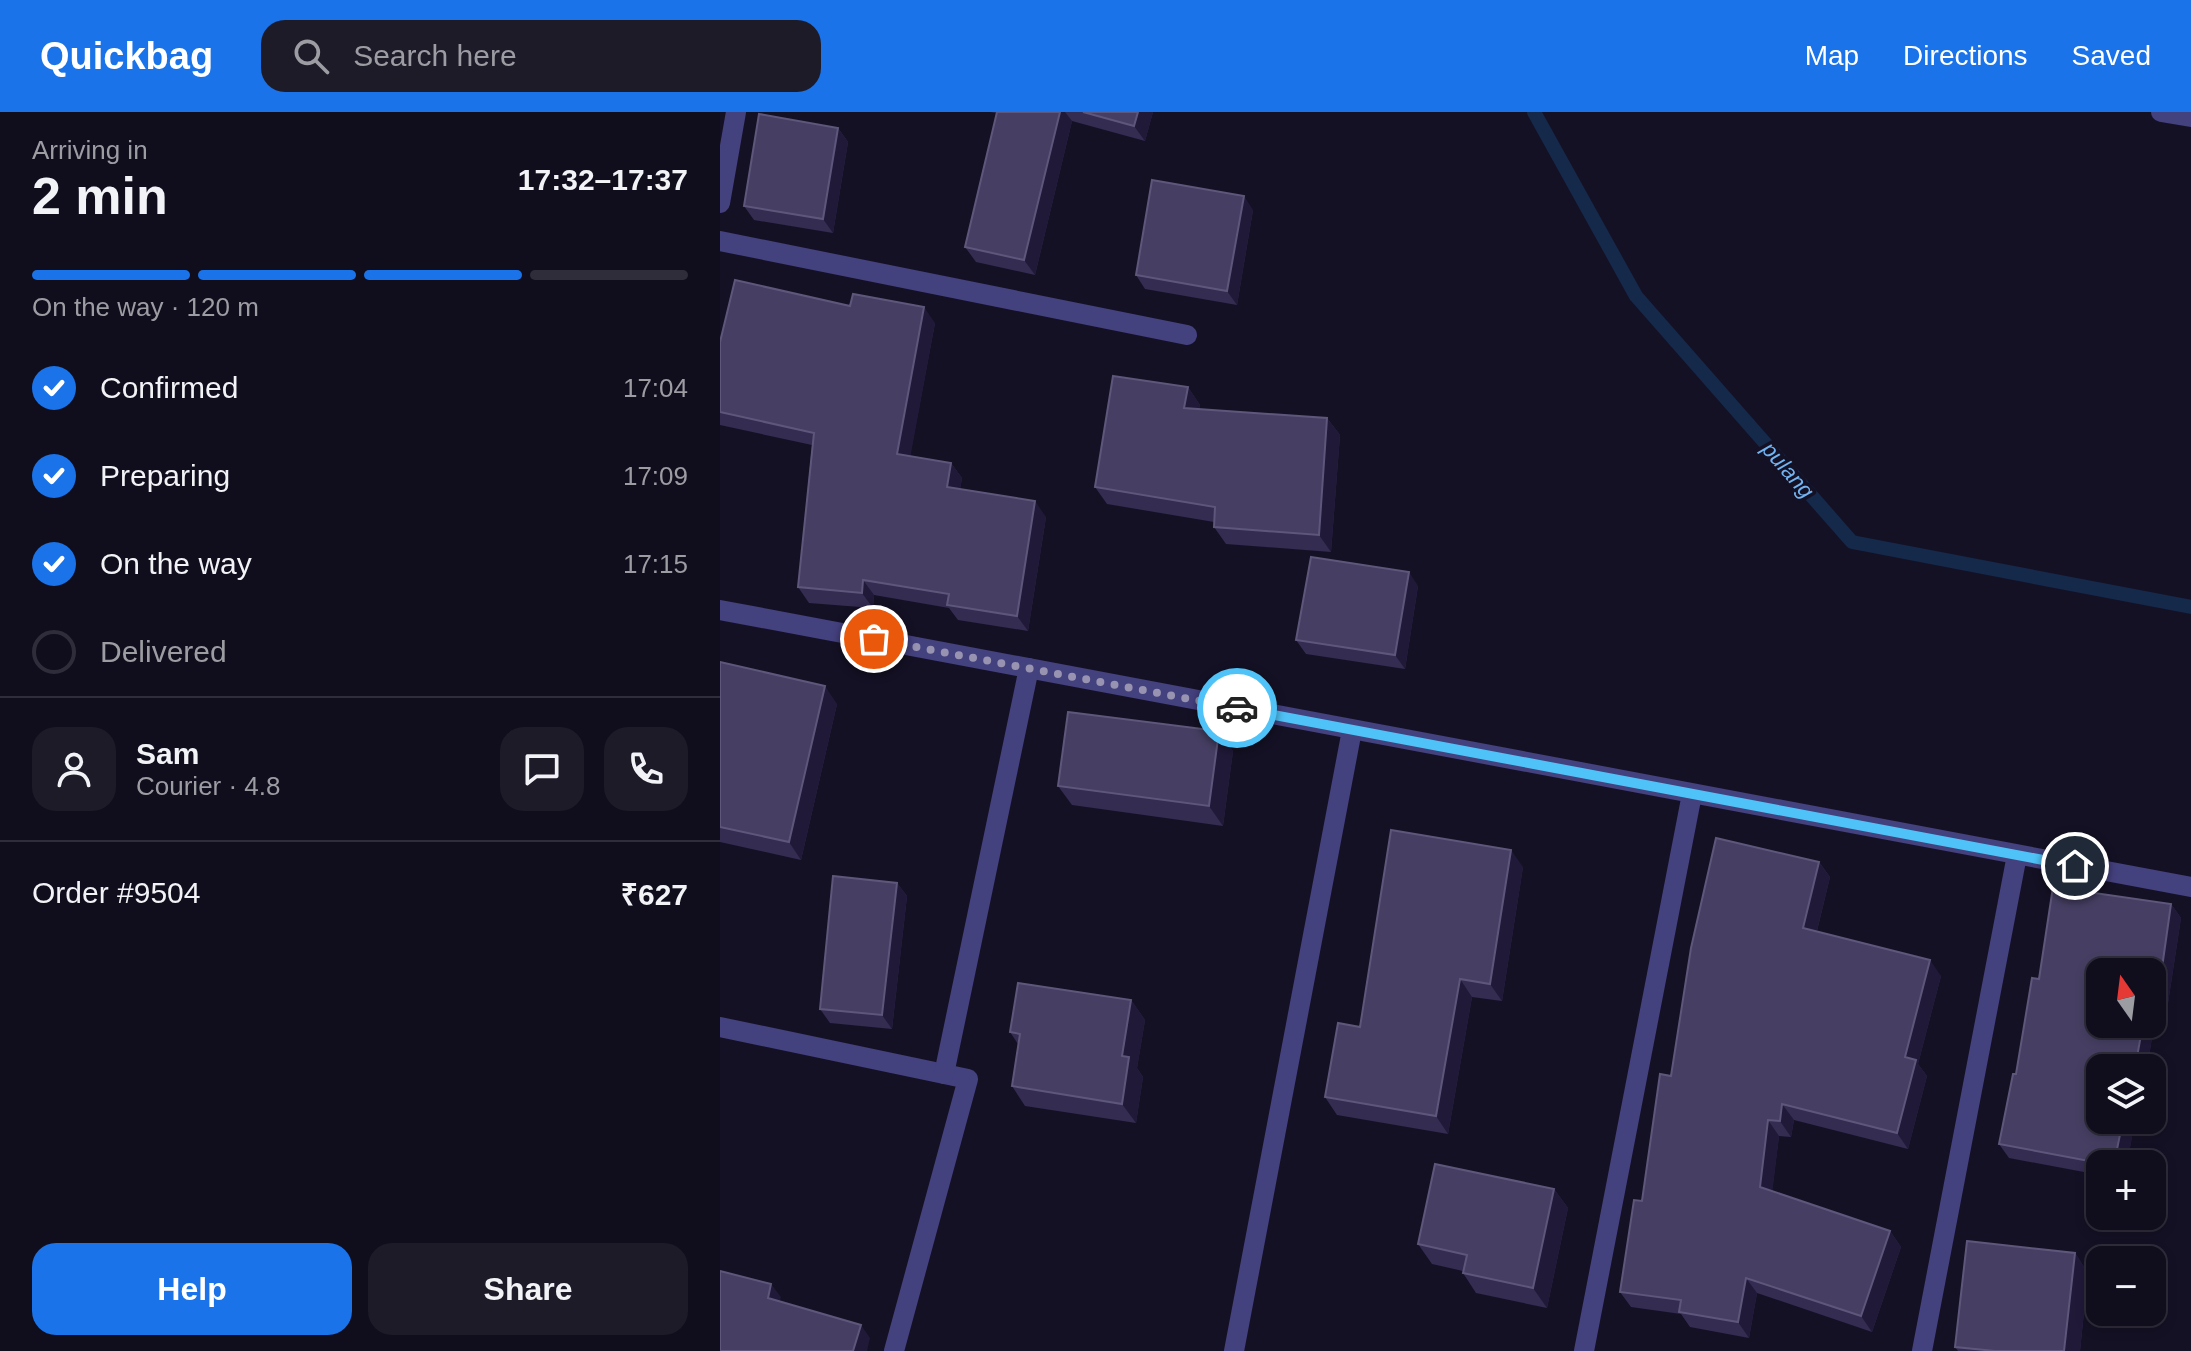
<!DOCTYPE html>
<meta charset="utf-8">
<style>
body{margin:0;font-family:Arial,sans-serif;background:#1e1b29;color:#f1f3f6;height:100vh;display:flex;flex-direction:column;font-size:30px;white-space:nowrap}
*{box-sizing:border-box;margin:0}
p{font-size:26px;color:#9c9ca3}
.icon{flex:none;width:44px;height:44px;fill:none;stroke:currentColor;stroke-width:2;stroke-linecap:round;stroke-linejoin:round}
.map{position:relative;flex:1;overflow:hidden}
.details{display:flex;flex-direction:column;background:#100d1c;width:720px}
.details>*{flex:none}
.needle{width:52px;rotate:346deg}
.buttons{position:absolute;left:1366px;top:846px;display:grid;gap:16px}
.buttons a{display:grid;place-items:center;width:80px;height:80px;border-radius:16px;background:#100d1c;box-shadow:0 4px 12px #0003,0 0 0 2px #302d3b;font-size:40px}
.pin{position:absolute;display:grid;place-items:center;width:68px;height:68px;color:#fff;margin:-34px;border:4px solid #fff;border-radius:50%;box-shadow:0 2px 8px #0007}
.courier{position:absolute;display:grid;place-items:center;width:80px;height:80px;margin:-40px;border:6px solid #4fc3f7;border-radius:50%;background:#fff;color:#222;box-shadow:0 2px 10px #0007}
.head em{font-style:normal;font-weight:700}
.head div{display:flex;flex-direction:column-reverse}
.head{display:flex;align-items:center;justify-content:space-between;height:136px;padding:0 32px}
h1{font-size:52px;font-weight:700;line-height:60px}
.bar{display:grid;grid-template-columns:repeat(4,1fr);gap:12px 8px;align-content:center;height:96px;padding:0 32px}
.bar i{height:10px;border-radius:6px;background:#302d3b}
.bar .active{background:#1a73e8}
.bar p{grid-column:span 4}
.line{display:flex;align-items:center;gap:20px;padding:0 32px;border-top:2px solid #302d3b}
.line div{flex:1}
.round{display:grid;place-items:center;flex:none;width:84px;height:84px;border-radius:24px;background:#1e1b29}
ol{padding:0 32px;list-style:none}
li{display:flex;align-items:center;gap:24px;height:88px}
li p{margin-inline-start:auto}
li .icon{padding:8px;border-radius:50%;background:#1a73e8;color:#fff;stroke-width:4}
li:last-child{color:#9c9ca3}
li i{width:44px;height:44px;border:4px solid #302d3b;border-radius:50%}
.cta{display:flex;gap:16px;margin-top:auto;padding:16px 32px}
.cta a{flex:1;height:92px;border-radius:24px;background:#1a73e8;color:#fff;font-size:32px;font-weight:700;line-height:92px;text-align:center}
.cta a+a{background:#1e1b29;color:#f1f3f6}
header{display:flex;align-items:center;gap:48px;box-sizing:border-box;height:112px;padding:0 40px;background:#1a73e8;color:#fff}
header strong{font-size:38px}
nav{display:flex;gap:44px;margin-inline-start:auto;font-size:28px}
.search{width:560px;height:72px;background:#1e1b29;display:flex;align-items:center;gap:20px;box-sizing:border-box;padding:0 28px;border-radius:24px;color:#9c9ca3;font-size:30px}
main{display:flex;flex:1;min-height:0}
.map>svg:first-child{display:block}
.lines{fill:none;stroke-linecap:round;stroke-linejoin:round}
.stream{stroke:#15294b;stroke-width:14}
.street{stroke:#44417f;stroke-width:20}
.wall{fill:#342c51;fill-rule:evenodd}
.shaded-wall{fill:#201938}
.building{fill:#463f63;stroke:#5e577b;stroke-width:2}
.done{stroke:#9793b0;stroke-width:8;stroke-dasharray:0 14.4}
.route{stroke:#4fc3f7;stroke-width:10}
.labels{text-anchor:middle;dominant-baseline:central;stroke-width:7;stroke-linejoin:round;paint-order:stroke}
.water-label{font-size:22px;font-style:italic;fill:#71b4f1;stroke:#151125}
</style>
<header>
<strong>Quickbag</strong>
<div class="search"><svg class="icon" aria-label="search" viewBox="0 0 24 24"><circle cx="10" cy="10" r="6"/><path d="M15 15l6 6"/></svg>Search here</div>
<nav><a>Map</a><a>Directions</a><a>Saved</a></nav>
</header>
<main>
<section class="details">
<div class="head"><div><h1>2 min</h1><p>Arriving in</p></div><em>17:32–17:37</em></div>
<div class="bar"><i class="active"></i><i class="active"></i><i class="active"></i><i></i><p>On the way · 120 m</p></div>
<ol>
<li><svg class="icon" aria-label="check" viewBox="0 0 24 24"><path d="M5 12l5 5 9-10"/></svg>Confirmed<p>17:04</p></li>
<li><svg class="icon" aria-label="check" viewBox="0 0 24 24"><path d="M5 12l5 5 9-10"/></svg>Preparing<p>17:09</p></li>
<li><svg class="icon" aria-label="check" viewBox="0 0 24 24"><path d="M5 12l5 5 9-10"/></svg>On the way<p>17:15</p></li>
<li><i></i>Delivered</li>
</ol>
<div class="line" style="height:144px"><a class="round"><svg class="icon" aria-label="person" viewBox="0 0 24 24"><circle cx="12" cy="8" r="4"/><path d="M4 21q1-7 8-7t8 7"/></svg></a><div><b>Sam</b><p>Courier · 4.8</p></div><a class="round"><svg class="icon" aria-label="chat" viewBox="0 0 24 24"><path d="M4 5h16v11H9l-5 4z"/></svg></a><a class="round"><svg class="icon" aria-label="phone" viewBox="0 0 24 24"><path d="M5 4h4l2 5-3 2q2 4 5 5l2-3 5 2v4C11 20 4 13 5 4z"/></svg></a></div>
<div class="line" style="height:104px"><div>Order #9504</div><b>₹627</b></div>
<div class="cta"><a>Help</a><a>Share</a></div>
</section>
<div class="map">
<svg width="1471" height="1239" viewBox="0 0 1471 1239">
<rect width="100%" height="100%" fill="#151125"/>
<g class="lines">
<path class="stream" d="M 814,0 L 916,184 L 1132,430 L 1471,495"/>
<g class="street">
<path d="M 1441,0 L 1471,5"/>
<path d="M 0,91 L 16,0"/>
<path d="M 0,129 L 467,223"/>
<path d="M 0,498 L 1471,775"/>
<path d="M 0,915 L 248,967 L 174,1239"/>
<path d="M 224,962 L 309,556"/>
<path d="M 514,1239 L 632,618"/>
<path d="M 864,1239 L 972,682"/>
<path d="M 1202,1239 L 1297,743"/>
</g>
</g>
<g class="wall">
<path d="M 270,0 L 433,0 L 425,29 L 352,9 L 315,163 L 256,150 L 245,135 L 277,1 Z"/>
<path d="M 118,16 L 128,30 L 113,121 L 34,108 L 24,94 Z"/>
<path d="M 533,98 L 517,193 L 425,177 L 416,163 Z"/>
<path d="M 130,194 L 215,211 L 190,344 L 231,351 L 242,366 L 240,377 L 326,405 L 308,519 L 238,508 L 229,496 L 154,483 L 153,496 L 89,491 L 78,475 L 92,333 L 0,313 L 0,230 Z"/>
<path d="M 468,275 L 480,293 L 479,297 L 607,306 L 620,323 L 611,440 L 506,432 L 494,415 L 494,410 L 387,392 L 375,375 Z"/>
<path d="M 698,474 L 685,557 L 586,542 L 576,528 Z"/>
<path d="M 0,550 L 117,592 L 81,748 L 0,730 Z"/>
<path d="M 499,619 L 513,639 L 503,714 L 352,693 L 338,674 Z"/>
<path d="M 1099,750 L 1110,765 L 1097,819 L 1221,864 L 1198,952 L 1207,964 L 1188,1037 L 1074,1008 L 1071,1025 L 1059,1024 L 1052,1079 L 1170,1119 L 1181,1135 L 1152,1220 L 1037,1181 L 1029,1226 L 970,1215 L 961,1202 L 911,1195 L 900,1180 L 951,964 Z"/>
<path d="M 803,755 L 782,889 L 752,885 L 728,1022 L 617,1003 L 605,985 L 640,915 Z"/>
<path d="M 177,771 L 187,784 L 172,917 L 110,911 L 100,897 Z"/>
<path d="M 1451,792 L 1461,806 L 1448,891 L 1438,890 L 1427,956 L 1380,956 L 1380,1008 L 1415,1008 L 1407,1052 L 1380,1052 L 1380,1063 L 1289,1046 L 1279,1032 L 1319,867 ZM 1380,860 L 1432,860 L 1432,912 Z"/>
<path d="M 411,888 L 425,908 L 417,956 L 423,965 L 416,1011 L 305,994 L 292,974 L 298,932 L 290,920 Z"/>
<path d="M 834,1077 L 848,1096 L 827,1196 L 756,1181 L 743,1161 L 743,1159 L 712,1152 L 698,1132 Z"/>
<path d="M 1355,1141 L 1368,1161 L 1360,1239 L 1238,1239 L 1235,1235 Z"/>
</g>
<g class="shaded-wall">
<path d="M 340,0 L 345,0 L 352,9 L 315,163 L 304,148 Z"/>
<path d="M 418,0 L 433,0 L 425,29 L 414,14 Z"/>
<path d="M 118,16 L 128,30 L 113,121 L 103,107 Z"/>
<path d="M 524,84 L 533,98 L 517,193 L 507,179 Z"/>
<path d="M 204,195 L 215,211 L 188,357 L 177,342 Z"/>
<path d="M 468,275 L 480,293 L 476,314 L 464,296 Z"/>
<path d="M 607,306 L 620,323 L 611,440 L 599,423 Z"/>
<path d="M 231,351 L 242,366 L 238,391 L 227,375 Z"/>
<path d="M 315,389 L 326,405 L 308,519 L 297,504 Z"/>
<path d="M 689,460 L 698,474 L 685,557 L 675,543 Z"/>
<path d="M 143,468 L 154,483 L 153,496 L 142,481 Z"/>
<path d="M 105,574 L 117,592 L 81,748 L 69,730 Z"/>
<path d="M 499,619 L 513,639 L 503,714 L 489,694 Z"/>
<path d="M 791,738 L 803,755 L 782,889 L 770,872 Z"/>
<path d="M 1099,750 L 1110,765 L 1094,831 L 1083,816 Z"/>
<path d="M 177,771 L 187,784 L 172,917 L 162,903 Z"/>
<path d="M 1451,792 L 1461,806 L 1448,891 L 1439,877 Z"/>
<path d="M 1210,848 L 1221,864 L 1198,952 L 1207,964 L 1188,1037 L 1177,1021 L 1185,945 Z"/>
<path d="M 740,867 L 752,885 L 728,1022 L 716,1004 Z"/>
<path d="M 1432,880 L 1438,890 L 1427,956 L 1415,956 L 1423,912 L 1432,912 Z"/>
<path d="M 411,888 L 425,908 L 417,956 L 423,965 L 416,1011 L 402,992 L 402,944 Z"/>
<path d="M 1062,992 L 1074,1008 L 1071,1025 L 1060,1009 Z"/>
<path d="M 1048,1008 L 1059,1024 L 1051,1091 L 1040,1075 Z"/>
<path d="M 1403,1008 L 1415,1008 L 1407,1052 L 1394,1052 Z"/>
<path d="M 834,1077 L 848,1096 L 827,1196 L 813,1176 Z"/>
<path d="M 1170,1119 L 1181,1135 L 1152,1220 L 1141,1204 Z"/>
<path d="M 1355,1141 L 1368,1161 L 1360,1239 L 1344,1239 Z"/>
<path d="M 1026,1166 L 1037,1181 L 1029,1226 L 1018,1210 Z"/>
<path d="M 51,1172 L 61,1185 L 57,1200 L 48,1186 Z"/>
<path d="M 141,1213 L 150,1226 L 147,1239 L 133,1239 Z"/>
</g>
<g class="building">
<path d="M 277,0 L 340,0 L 304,148 L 245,135 Z"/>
<path d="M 363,0 L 418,0 L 414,14 Z"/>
<path d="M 39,2 L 118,16 L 103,107 L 24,94 Z"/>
<path d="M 432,68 L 524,84 L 507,179 L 416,163 Z"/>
<path d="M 15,168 L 130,194 L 133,182 L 204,195 L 177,342 L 231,351 L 227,375 L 315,389 L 297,504 L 227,493 L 229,482 L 143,468 L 142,481 L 78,475 L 94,321 L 0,300 L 0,230 Z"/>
<path d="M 393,264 L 468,275 L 464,296 L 607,306 L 599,423 L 494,415 L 495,395 L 375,375 Z"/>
<path d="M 591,445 L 689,460 L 675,543 L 576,528 Z"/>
<path d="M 0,550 L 105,574 L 69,730 L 0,715 Z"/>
<path d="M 348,600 L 499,619 L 489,694 L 338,674 Z"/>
<path d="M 671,718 L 791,738 L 770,872 L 740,867 L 716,1004 L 605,985 L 618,911 L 640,915 Z"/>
<path d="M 996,726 L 1099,750 L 1083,816 L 1210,848 L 1185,945 L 1196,948 L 1177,1021 L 1062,992 L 1060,1009 L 1048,1008 L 1040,1075 L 1170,1119 L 1141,1204 L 1026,1166 L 1018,1210 L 959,1200 L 961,1188 L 900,1180 L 914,1088 L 922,1089 L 940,962 L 951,964 L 971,836 Z"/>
<path d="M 113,764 L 177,771 L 162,903 L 100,897 Z"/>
<path d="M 1333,775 L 1451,792 L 1439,877 L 1432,876 L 1432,860 L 1380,860 L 1380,912 L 1423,912 L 1415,956 L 1380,956 L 1380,1008 L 1403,1008 L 1394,1052 L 1385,1052 L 1279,1032 L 1293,962 L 1296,962 L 1312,866 L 1319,867 Z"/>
<path d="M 298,871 L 411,888 L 402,944 L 409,945 L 402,992 L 292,974 L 300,922 L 290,920 Z"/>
<path d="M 715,1052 L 834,1077 L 813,1176 L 743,1161 L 747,1143 L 698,1132 Z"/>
<path d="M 1247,1129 L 1355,1141 L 1344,1239 L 1275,1239 L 1235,1235 Z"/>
<path d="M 0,1159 L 51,1172 L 48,1186 L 141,1213 L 133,1239 L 0,1239 Z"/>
</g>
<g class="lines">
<path class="done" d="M 154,527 L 517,596"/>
<path class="route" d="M 517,596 L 1355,754"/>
</g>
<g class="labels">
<g class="water-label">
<text transform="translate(1068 358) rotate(49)">pulang</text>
</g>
</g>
</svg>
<div class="buttons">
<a><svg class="needle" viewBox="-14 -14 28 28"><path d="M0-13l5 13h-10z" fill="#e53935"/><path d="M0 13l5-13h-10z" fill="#9c9ca3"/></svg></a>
<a><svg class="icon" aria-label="layers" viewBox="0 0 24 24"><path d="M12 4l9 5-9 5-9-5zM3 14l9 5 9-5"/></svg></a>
<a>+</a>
<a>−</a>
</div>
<div class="pin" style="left:154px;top:527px;background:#ea580c"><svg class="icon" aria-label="bag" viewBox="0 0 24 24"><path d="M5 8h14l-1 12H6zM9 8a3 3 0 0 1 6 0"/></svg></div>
<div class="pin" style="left:1355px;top:754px;background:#1f2937"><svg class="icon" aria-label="home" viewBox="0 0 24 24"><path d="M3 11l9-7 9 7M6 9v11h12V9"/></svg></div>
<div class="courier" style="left:517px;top:596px"><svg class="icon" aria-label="car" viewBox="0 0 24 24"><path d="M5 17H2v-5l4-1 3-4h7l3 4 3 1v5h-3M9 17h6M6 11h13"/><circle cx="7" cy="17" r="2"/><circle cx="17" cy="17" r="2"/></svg></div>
</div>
</main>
